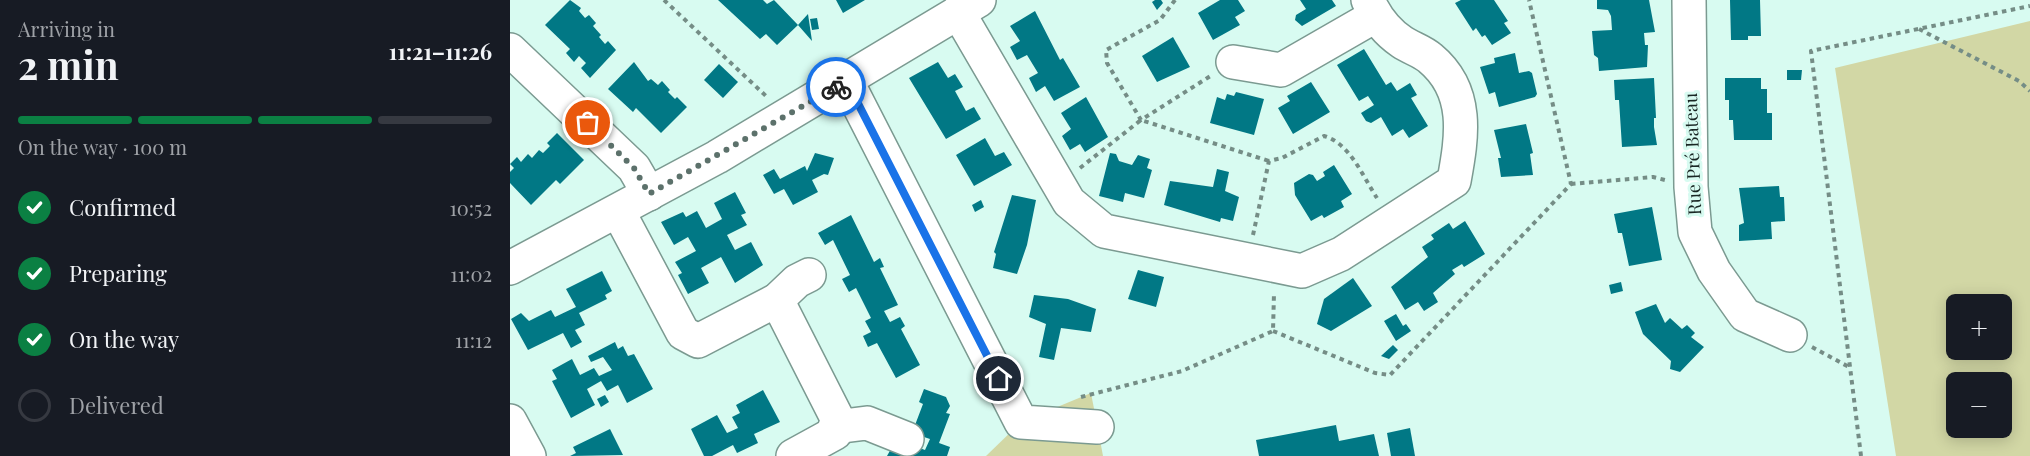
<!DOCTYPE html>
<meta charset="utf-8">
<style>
body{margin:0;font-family:"Playfair Display",serif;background:#20242c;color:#f1f3f6;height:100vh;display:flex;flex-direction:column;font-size:22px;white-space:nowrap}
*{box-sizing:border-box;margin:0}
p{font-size:20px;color:#9ea1a6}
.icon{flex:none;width:33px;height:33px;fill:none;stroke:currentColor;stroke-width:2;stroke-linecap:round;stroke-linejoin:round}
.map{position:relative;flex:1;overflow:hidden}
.side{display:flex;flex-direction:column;background:#171b24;width:510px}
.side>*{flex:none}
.controls{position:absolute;left:1436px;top:294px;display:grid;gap:12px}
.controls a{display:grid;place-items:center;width:66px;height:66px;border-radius:9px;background:#171b24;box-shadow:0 3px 15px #0003;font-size:30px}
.pin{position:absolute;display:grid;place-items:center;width:51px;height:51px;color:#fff;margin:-26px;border:3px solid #fff;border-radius:50%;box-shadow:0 2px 6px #0007}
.courier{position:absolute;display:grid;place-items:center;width:60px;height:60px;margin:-30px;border:4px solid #1a73e8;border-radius:50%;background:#fff;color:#222;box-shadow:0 2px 8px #0007}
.head em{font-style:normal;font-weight:700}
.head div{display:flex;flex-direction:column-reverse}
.head{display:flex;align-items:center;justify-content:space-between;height:102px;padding:0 18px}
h1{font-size:39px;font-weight:700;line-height:45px}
.bar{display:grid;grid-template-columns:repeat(4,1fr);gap:9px 6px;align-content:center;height:72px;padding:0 18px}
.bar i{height:8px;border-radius:4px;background:#363941}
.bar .selected{background:#0b8043}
.bar p{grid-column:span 4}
ol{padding:0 18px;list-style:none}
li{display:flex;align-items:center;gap:18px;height:66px}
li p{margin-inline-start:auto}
li .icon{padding:6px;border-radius:50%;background:#0b8043;color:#fff;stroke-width:4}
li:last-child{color:#9ea1a6}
li i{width:33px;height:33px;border:3px solid #363941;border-radius:50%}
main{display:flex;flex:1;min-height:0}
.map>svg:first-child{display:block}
.green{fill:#d2d7a5;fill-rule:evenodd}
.building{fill:#017885}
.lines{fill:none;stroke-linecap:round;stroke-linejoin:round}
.minor-casing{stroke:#7b9a91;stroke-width:36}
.path{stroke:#758d86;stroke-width:4;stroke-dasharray:4.5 4.5;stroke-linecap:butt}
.minor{stroke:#fff;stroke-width:33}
.done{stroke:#5c716b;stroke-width:6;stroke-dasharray:0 10.8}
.route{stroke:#1a73e8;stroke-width:8}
.labels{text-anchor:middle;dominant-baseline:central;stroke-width:6;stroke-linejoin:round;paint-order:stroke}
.street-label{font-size:18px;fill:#192623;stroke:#d8fbf1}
</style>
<main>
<section class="side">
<div class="head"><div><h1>2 min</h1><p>Arriving in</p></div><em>11:21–11:26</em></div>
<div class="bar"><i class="selected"></i><i class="selected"></i><i class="selected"></i><i></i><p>On the way · 100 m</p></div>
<ol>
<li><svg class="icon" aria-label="check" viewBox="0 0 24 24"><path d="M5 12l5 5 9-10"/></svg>Confirmed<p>10:52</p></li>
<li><svg class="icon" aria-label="check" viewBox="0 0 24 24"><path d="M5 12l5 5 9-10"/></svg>Preparing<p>11:02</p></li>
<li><svg class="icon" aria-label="check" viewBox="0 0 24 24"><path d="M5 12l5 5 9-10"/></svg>On the way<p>11:12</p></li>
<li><i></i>Delivered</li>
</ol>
</section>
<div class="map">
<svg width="1520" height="456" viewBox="0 0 1520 456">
<rect width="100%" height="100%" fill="#d8fbf1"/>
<g class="green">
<path d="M 1520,21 L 1520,456 L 1386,456 L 1325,68 ZM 1446,304 L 1491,304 L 1491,350 L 1446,350 ZM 1446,382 L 1491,382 L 1491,428 L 1446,428 Z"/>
<path d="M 581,393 L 593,456 L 476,456 L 511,422 Z"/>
</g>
<g class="building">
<path d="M 60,0 L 71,8 L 69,11 L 75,18 L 79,15 L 86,23 L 83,26 L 91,35 L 89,37 L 95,44 L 98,41 L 106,50 L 80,78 L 71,68 L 76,63 L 69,56 L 64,62 L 56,53 L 60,49 L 35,25 Z"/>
<path d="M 208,0 L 253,0 L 257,4 L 264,0 L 288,25 L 267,45 L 256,34 L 250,39 Z"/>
<path d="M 326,0 L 355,0 L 333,13 Z"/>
<path d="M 645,0 L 651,0 L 653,3 L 647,10 L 642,2 Z"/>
<path d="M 710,0 L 728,0 L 735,11 L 725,17 L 730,25 L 703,40 L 688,13 Z"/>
<path d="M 790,0 L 822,0 L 826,6 L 792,26 L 785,20 L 786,15 L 796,9 Z"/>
<path d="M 951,0 L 984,0 L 998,21 L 994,23 L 1001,33 L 982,45 L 975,35 L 972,37 L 966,28 L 963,31 L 945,3 Z"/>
<path d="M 1087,0 L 1139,0 L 1145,32 L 1134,33 L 1135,45 L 1138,45 L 1137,67 L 1089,71 L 1088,58 L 1084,55 L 1082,31 L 1102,30 L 1101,16 L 1098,10 L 1087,9 Z"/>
<path d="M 1220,0 L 1250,0 L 1251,36 L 1238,36 L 1238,40 L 1221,40 Z"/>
<path d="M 525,11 L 550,60 L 553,58 L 570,87 L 544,101 L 535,86 L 526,92 L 519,78 L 528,73 L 517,55 L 507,60 L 500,47 L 510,41 L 500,26 Z"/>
<path d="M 298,14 L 302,41 L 288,25 Z"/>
<path d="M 307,18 L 309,29 L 302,30 L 300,19 Z"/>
<path d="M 663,37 L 680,67 L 647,82 L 632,56 Z"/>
<path d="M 854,49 L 876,85 L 881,82 L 887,91 L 900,83 L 907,95 L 901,98 L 918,126 L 899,138 L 893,129 L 882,136 L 871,117 L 861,123 L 856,121 L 851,113 L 864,105 L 858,96 L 849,101 L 827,65 Z"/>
<path d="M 1005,53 L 1009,73 L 1019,71 L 1022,73 L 1027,94 L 1025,97 L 989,107 L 985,92 L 979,94 L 970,67 L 985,63 L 984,58 Z"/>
<path d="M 124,62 L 138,81 L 141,79 L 148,85 L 152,81 L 160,90 L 158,92 L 165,99 L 167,97 L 177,107 L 151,133 L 126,108 L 123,112 L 98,89 Z"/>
<path d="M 428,62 L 438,78 L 445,74 L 453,87 L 445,91 L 456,111 L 464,107 L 471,119 L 436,139 L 399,78 Z"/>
<path d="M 209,64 L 228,82 L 213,98 L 194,80 Z"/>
<path d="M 1277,70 L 1292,70 L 1291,80 L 1277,80 Z"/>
<path d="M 1144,78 L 1146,118 L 1144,118 L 1144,127 L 1147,145 L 1112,147 L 1109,100 L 1105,100 L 1104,80 Z"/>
<path d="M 1215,78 L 1251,78 L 1251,89 L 1257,89 L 1257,113 L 1262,113 L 1262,140 L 1224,140 L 1223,120 L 1219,120 L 1219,100 L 1215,100 Z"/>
<path d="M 801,82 L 820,112 L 783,134 L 768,108 L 780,101 L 777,96 Z"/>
<path d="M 726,92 L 754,99 L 744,135 L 700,123 L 707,97 L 715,100 L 717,94 L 724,96 Z"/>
<path d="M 576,97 L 598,137 L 575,152 L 570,144 L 560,150 L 552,136 L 561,129 L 551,113 Z"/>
<path d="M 325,103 L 328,107 L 318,113 L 315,109 Z"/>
<path d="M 1016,124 L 1023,153 L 1020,154 L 1023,175 L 991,177 L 988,158 L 991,158 L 984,130 Z"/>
<path d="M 47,133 L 74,160 L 50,184 L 46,180 L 21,205 L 0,183 L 0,172 L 4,168 L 0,164 L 7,157 L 11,162 L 18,154 L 22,158 L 29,150 L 33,153 L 40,146 L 37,143 Z"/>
<path d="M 475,138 L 485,156 L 494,152 L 502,165 L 464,186 L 446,155 Z"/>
<path d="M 305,153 L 324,158 L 318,175 L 314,174 L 302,180 L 308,192 L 283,205 L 274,189 L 264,194 L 253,175 L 264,169 L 270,179 L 295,166 L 297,171 Z"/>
<path d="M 600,153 L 606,154 L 609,161 L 622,165 L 628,155 L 640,159 L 637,168 L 642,170 L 634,198 L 615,193 L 613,202 L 589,196 Z"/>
<path d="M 824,165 L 842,194 L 831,201 L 834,207 L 814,218 L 812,215 L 801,221 L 785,195 L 784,183 L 799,174 L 803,175 L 807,181 L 815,176 L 813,172 Z"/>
<path d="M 707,169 L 719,172 L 715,191 L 729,197 L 723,221 L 711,218 L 710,222 L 654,205 L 660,181 L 703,187 Z"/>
<path d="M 1269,186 L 1270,197 L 1274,197 L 1275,221 L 1261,222 L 1262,239 L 1229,241 L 1229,225 L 1234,223 L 1229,188 Z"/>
<path d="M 225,192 L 236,213 L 231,215 L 237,225 L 217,235 L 225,250 L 241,242 L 253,265 L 225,283 L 211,257 L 191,268 L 199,283 L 178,294 L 168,275 L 172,273 L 165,262 L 186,251 L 178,237 L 164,245 L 151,222 L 173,212 L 176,217 L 187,211 L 196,228 L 212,219 L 204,203 Z"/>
<path d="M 502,195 L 526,200 L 517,245 L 507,274 L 483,268 L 486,254 L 484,252 Z"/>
<path d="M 471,200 L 474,207 L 465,212 L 462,205 Z"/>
<path d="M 1142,207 L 1152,260 L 1119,266 L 1112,233 L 1108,233 L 1104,214 Z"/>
<path d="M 341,215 L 364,262 L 370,258 L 374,267 L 370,268 L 388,305 L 374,311 L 380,322 L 390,317 L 395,326 L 391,329 L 410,365 L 386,378 L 367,343 L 358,347 L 353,336 L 361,332 L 355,321 L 361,318 L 346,288 L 339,292 L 332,279 L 340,275 L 323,240 L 315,245 L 308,233 Z"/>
<path d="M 955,221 L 975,254 L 954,267 L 952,264 L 942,270 L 945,274 L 923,293 L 928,302 L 914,311 L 908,302 L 895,310 L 881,287 L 918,257 L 912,247 L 924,239 L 921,235 L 939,223 L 943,229 Z"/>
<path d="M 628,270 L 654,277 L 646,307 L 618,299 Z"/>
<path d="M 92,271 L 102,291 L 95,295 L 97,299 L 69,313 L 75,325 L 65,330 L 72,342 L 61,348 L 53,333 L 18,350 L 1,319 L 11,313 L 19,321 L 41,310 L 45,317 L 66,307 L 56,289 Z"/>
<path d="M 843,278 L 862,306 L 821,331 L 807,324 L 814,299 Z"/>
<path d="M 1111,282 L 1113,291 L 1101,294 L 1099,285 Z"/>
<path d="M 524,295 L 558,299 L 586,309 L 581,332 L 551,328 L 544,360 L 529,357 L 536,324 L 519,317 Z"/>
<path d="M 1146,304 L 1155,323 L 1160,318 L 1172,329 L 1177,325 L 1185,333 L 1181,337 L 1194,347 L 1170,372 L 1160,369 L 1161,361 L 1133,334 L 1125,312 Z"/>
<path d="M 886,314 L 893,326 L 896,324 L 901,331 L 886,341 L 874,321 Z"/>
<path d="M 105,342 L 108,349 L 113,346 L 118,356 L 124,354 L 143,389 L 117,403 L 108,385 L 97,391 L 91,381 L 77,389 L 85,405 L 61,418 L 42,381 L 47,379 L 42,370 L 62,359 L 70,375 L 84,368 L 89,376 L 102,370 L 93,357 L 81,362 L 78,356 Z"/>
<path d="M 883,345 L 888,350 L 879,359 L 871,356 Z"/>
<path d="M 414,389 L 436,397 L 440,406 L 436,413 L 440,414 L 429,443 L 440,447 L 437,456 L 377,456 L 382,447 L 404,446 L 415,450 L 420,439 L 402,433 L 413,404 L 409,402 Z"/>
<path d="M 253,390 L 270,422 L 244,434 L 248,443 L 227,453 L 223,445 L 202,456 L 194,456 L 181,429 L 207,415 L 217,433 L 228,428 L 222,417 L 230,413 L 226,405 Z"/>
<path d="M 95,395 L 99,402 L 91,407 L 87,399 Z"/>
<path d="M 826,425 L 829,441 L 864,434 L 869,456 L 749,456 L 746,440 Z"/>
<path d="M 900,428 L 905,456 L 881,456 L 877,433 Z"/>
<path d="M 100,429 L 113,455 L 60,456 L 66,453 L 63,447 Z"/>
</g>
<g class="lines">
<g class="minor-casing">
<g id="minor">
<path d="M 1179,0 L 1181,187 L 1185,232 L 1204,271 L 1235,315 L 1280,335"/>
<path d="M 448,12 L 559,202 L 594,231 L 792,271 L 831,254 L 944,181 C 952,137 960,91 920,58 C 912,51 901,48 892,42 C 877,32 865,16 858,0"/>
<path d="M 0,50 L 124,168 L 139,194"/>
<path d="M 723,62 L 771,70 L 865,16"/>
<path d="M 336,80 L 511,422 L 587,427"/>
<path d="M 108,211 L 173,333 L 188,341 L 267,300 L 287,281 L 299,275"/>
<path d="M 0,268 L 207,157 L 469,0"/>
<path d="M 267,300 L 327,418 L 325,433 L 283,456"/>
<path d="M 0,421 L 19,456"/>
<path d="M 325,427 L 357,423 L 397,439"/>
</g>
</g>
<g class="path">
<path d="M 154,0 L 256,96"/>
<path d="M 665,0 L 650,20 L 596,50 L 597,63 L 631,120 L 702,75"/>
<path d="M 1409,29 L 1509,81 L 1520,91"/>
<path d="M 570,168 L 631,120 L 759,161"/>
<path d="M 1061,184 L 1143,177 L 1155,180"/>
<path d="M 743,235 L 759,161 L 772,158 L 814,136 C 840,143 853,177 867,198"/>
<path d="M 763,331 L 865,373 L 880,375 L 1061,184 L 1019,0"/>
<path d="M 1302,347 L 1339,367"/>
<path d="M 571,397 L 672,371 L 763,331 L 764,293"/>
<path d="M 1351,456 L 1301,51 L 1520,6"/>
</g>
<use href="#minor" class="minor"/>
</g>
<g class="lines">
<path class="done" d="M 78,123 L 124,168 L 139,194 L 326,87"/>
<path class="route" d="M 326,87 L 336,80 L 489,379"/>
</g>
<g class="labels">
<g class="street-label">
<text transform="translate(1182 154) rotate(-92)">Rue Pré Bateau</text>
</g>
</g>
</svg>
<div class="controls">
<a>+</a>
<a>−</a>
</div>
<div class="pin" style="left:78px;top:123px;background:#ea580c"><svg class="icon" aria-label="bag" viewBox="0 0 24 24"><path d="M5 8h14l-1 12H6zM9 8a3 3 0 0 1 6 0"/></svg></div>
<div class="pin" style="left:489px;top:379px;background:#1f2937"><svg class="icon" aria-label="home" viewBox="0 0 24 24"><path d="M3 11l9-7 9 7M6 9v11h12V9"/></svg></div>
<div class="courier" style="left:326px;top:87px"><svg class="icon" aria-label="bike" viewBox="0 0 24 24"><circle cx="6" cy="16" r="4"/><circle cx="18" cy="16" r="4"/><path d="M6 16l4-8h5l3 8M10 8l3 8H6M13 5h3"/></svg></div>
</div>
</main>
